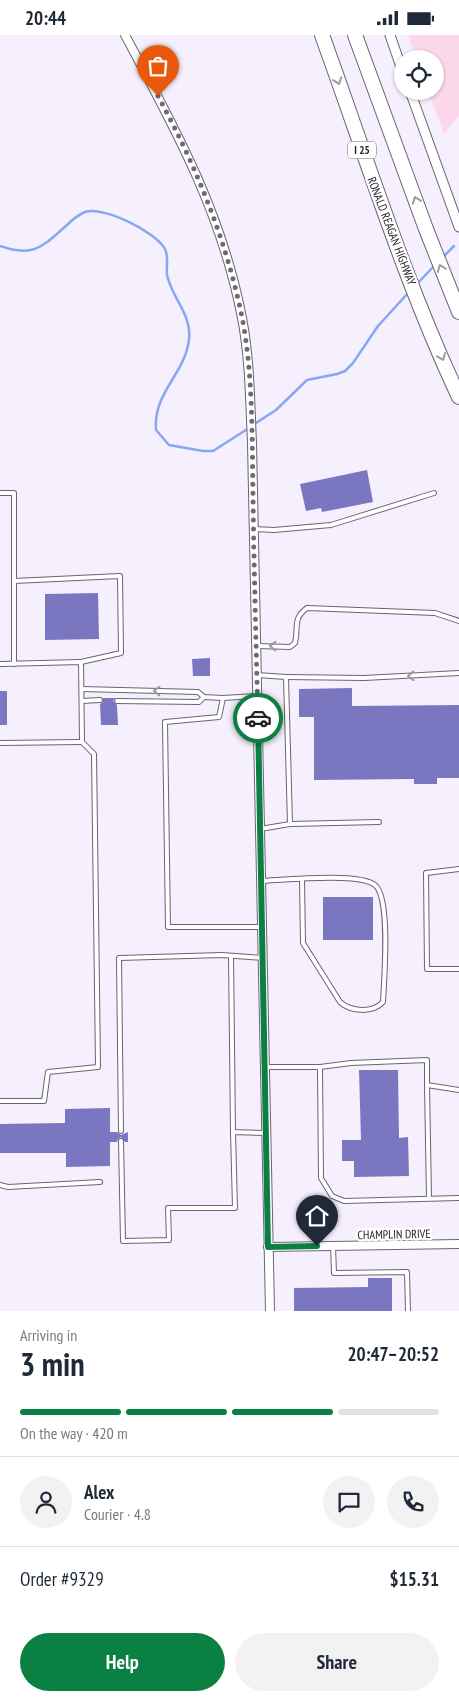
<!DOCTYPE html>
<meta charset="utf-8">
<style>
body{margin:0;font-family:"PT Sans Narrow",sans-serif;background:#f2f2f3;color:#1f2937;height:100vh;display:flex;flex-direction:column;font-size:19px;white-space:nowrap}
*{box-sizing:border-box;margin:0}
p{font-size:16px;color:#747a83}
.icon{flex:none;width:28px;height:28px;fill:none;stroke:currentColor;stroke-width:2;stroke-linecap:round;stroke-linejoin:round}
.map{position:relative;height:1276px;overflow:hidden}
.side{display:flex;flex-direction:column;background:#fff;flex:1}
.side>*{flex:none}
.fabs{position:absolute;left:394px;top:15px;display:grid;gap:10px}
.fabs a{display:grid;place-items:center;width:50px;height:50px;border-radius:50%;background:#fff;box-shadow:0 1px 4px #0004;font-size:25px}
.pin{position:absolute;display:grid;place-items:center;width:42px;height:42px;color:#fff;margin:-51px -21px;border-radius:50% 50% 50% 0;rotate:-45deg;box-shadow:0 0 5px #0007}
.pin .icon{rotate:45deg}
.courier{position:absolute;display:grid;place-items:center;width:50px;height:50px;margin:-25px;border:4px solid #0b8043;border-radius:50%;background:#fff;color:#222;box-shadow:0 1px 6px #0007}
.summary em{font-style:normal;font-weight:700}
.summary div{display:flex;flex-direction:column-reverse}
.summary{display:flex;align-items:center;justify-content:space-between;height:85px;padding:0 20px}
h1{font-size:32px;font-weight:700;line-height:38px}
.bar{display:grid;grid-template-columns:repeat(4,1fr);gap:8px 5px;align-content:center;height:60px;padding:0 20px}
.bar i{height:6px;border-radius:4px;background:#e0e1e3}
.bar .selected{background:#0b8043}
.bar p{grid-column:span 4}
.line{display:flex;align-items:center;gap:12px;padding:0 20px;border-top:1px solid #e0e1e3}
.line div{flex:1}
.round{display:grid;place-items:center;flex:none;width:52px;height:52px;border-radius:26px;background:#f2f2f3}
.action{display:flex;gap:10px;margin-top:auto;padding:10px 20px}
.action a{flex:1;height:58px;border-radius:30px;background:#0b8043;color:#fff;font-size:20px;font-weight:700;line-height:58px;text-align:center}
.action a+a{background:#f2f2f3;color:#1f2937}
.status{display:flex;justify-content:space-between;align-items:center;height:35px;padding:0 25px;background:#fff;direction:ltr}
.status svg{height:14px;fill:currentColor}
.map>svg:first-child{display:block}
.green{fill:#fdd7ea}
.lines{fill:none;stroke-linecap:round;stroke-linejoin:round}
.stream{stroke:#86a8f0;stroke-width:2.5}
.building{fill:#7a77c0}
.service-casing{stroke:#6a6472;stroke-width:6}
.minor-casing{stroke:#6a6472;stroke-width:10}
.tertiary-casing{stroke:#6a6472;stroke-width:11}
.motorway-casing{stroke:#6a6472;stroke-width:16}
.service{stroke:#fff;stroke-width:4}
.minor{stroke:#fff;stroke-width:8}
.tertiary{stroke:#fff;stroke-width:9}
.motorway{stroke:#fff;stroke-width:14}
.oneway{stroke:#9c9b9e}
.done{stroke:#6e6972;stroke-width:5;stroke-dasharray:0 9}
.route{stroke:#0b8043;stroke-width:6}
.labels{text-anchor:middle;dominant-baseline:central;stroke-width:4.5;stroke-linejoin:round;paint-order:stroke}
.shield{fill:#fff;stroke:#666468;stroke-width:1}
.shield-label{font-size:11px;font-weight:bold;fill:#242127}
.street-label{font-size:12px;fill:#242127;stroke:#fff}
</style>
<div class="status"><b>20:44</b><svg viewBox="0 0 49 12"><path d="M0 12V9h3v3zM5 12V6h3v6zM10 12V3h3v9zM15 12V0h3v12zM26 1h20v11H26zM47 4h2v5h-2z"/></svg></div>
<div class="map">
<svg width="459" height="1276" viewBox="0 0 459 1276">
<rect width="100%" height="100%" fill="#f6f0fe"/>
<path class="green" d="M 408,0 L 459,0 L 459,81 L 444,99 L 428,56 L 435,56 L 435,24 L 416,24 Z"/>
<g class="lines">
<g class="stream">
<path d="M 0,211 C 34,223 43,211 67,190 C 72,185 78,180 85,177 C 104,171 156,197 165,214 C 169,222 166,232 167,240 C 172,263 192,280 189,304 C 186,338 153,357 156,395 L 169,410 L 203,416 L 213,416 L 249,393"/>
<path d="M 442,223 L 454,211"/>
<path d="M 416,250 L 435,230"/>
<path d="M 253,390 L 276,375 L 307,345 L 337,339 L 345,336 L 353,328 L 378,291 L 409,257"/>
</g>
</g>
<g class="building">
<path d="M 367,435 L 373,467 L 322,477 L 321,473 L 306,476 L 300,449 Z"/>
<path d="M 98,558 L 99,604 L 45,605 L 45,559 Z"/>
<path d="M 210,623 L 210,641 L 193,641 L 192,624 Z"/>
<path d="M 352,653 L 352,671 L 459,670 L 459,743 L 437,743 L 437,749 L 414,749 L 414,744 L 314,745 L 314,682 L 299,682 L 299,654 Z"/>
<rect x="0" y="656" width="7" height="34"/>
<path d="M 103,663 L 115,663 L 113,666 L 117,670 L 118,690 L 101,690 L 100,669 L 103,667 Z"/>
<rect x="323" y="862" width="50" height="43"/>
<path d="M 359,1035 L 398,1035 L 399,1103 L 408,1102 L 409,1141 L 354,1142 L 354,1126 L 342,1126 L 342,1105 L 361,1105 Z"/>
<path d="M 110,1073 L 110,1097 L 117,1097 L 121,1100 L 128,1097 L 128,1107 L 125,1107 L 121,1102 L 118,1104 L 117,1107 L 110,1107 L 110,1131 L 66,1132 L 66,1118 L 0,1118 L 0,1089 L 65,1088 L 65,1074 Z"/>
<path d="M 368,1243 L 392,1243 L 392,1276 L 294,1276 L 294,1253 L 368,1252 Z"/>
</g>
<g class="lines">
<g class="service-casing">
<g id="service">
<path d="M 0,458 L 14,458 L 14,546"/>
<path d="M 254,494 L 274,495 L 331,490 L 434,458"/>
<path d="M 256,611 L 290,612 L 295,608 C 299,592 292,584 307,573 L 435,578 L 459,586"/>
<path d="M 0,629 L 81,627 L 82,707 L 94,719 L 98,1032 L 48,1037 L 44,1066 L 0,1066"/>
<path d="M 14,629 L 14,546 L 120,541 L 121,618 L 81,627"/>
<path d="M 257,640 L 286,642 L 290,789 L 260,794"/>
<path d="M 286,642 L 364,643 L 459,638"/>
<path d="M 82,654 L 198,657 L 204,662 L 223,663 L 257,661"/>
<path d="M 223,663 L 219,682 L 165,687 L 168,892 L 262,892"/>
<path d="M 82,666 L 100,665"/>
<path d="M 117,666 L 199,667 L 204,662"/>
<path d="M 0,708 L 82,707"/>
<path d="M 290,789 L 379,787"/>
<path d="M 459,834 L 426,838 L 427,934 L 459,934"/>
<path d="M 261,846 C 284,845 359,837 375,850 C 391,863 384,945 383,967 C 373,978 351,977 340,967 L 303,908 L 302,845"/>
<path d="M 231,921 L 233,1097"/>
<path d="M 265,1032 L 320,1032"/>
<path d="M 427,1050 L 429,1163"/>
<path d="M 459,1055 L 427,1050 L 427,1025 L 351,1028 L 320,1032 L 321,1143 L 332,1161 L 344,1166 L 459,1163"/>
<path d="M 121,1096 L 119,923 L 222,920 L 263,923"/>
<path d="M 121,1106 L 123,1206 L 169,1205 L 168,1173 L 235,1173 L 233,1097 L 266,1098"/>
<path d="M 0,1150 L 8,1152 L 100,1147"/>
<path d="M 333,1211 L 334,1238 L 407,1237 L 408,1276"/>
</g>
</g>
<g class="minor-casing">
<g id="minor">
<path d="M 125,0 C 175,93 222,178 242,283 C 250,324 250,367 252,408 L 270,1276"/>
<path d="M 268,1212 L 459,1209"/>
</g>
</g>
<g class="tertiary-casing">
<g id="tertiary">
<path d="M 390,0 L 402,35"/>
<path d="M 410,56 L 459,192"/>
</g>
</g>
<g class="motorway-casing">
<g id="motorway">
<path d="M 322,0 C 366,121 404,245 459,362"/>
<path d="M 355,0 L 426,194 L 459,277"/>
</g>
</g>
<use href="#service" class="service"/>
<use href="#minor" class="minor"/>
<use href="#tertiary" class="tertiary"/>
<use href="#motorway" class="motorway"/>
</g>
<defs><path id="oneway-chevron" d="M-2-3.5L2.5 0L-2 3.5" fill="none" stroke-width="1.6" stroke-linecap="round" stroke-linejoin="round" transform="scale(1.25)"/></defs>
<g class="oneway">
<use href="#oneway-chevron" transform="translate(338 46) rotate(71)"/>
<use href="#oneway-chevron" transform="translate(416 165) rotate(-110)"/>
<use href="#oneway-chevron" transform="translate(441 233) rotate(-111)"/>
<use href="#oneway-chevron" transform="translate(442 322) rotate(67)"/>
<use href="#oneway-chevron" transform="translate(273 611) rotate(-178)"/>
<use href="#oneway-chevron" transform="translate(411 641) rotate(178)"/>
<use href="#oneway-chevron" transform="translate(157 656) rotate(-178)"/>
</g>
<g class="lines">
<path class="done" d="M 158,61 C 196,131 226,204 242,282 C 253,338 252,403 253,460 C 254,534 256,609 258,683"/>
<path class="route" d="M 258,683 L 268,1212 L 317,1211"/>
</g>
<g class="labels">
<rect class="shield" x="348" y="106.5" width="28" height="17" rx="4"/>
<g class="shield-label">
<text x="362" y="115">I 25</text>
</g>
<g class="street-label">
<text transform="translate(392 196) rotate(69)">RONALD REAGAN HIGHWAY</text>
<text transform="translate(394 1199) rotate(-1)">CHAMPLIN DRIVE</text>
</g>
</g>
</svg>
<div class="fabs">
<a><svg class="icon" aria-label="locate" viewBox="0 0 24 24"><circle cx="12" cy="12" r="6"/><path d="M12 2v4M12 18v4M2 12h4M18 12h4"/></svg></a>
</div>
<div class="pin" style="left:158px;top:61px;background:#ea580c"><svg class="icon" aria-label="bag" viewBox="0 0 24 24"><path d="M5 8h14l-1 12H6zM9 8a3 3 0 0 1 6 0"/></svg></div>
<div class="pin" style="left:317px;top:1211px;background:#1f2937"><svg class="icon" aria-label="home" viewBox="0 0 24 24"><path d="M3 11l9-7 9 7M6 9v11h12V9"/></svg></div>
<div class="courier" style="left:258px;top:683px"><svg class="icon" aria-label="car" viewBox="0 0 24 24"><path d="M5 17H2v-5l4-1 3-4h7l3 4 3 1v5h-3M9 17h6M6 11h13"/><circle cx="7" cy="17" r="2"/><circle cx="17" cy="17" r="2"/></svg></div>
</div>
<section class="side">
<div class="summary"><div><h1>3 min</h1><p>Arriving in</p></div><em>20:47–20:52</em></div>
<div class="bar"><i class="selected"></i><i class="selected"></i><i class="selected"></i><i></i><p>On the way · 420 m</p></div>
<div class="line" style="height:90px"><a class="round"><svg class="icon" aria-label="person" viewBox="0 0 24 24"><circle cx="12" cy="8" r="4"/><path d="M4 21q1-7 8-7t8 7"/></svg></a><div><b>Alex</b><p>Courier · 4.8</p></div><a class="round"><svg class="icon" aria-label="chat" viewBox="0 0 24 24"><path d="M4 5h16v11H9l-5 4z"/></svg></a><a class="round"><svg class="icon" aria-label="phone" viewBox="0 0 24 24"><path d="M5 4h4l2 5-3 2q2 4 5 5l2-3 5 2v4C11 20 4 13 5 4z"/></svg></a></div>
<div class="line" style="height:65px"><div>Order #9329</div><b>$15.31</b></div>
<div class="action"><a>Help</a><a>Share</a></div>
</section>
